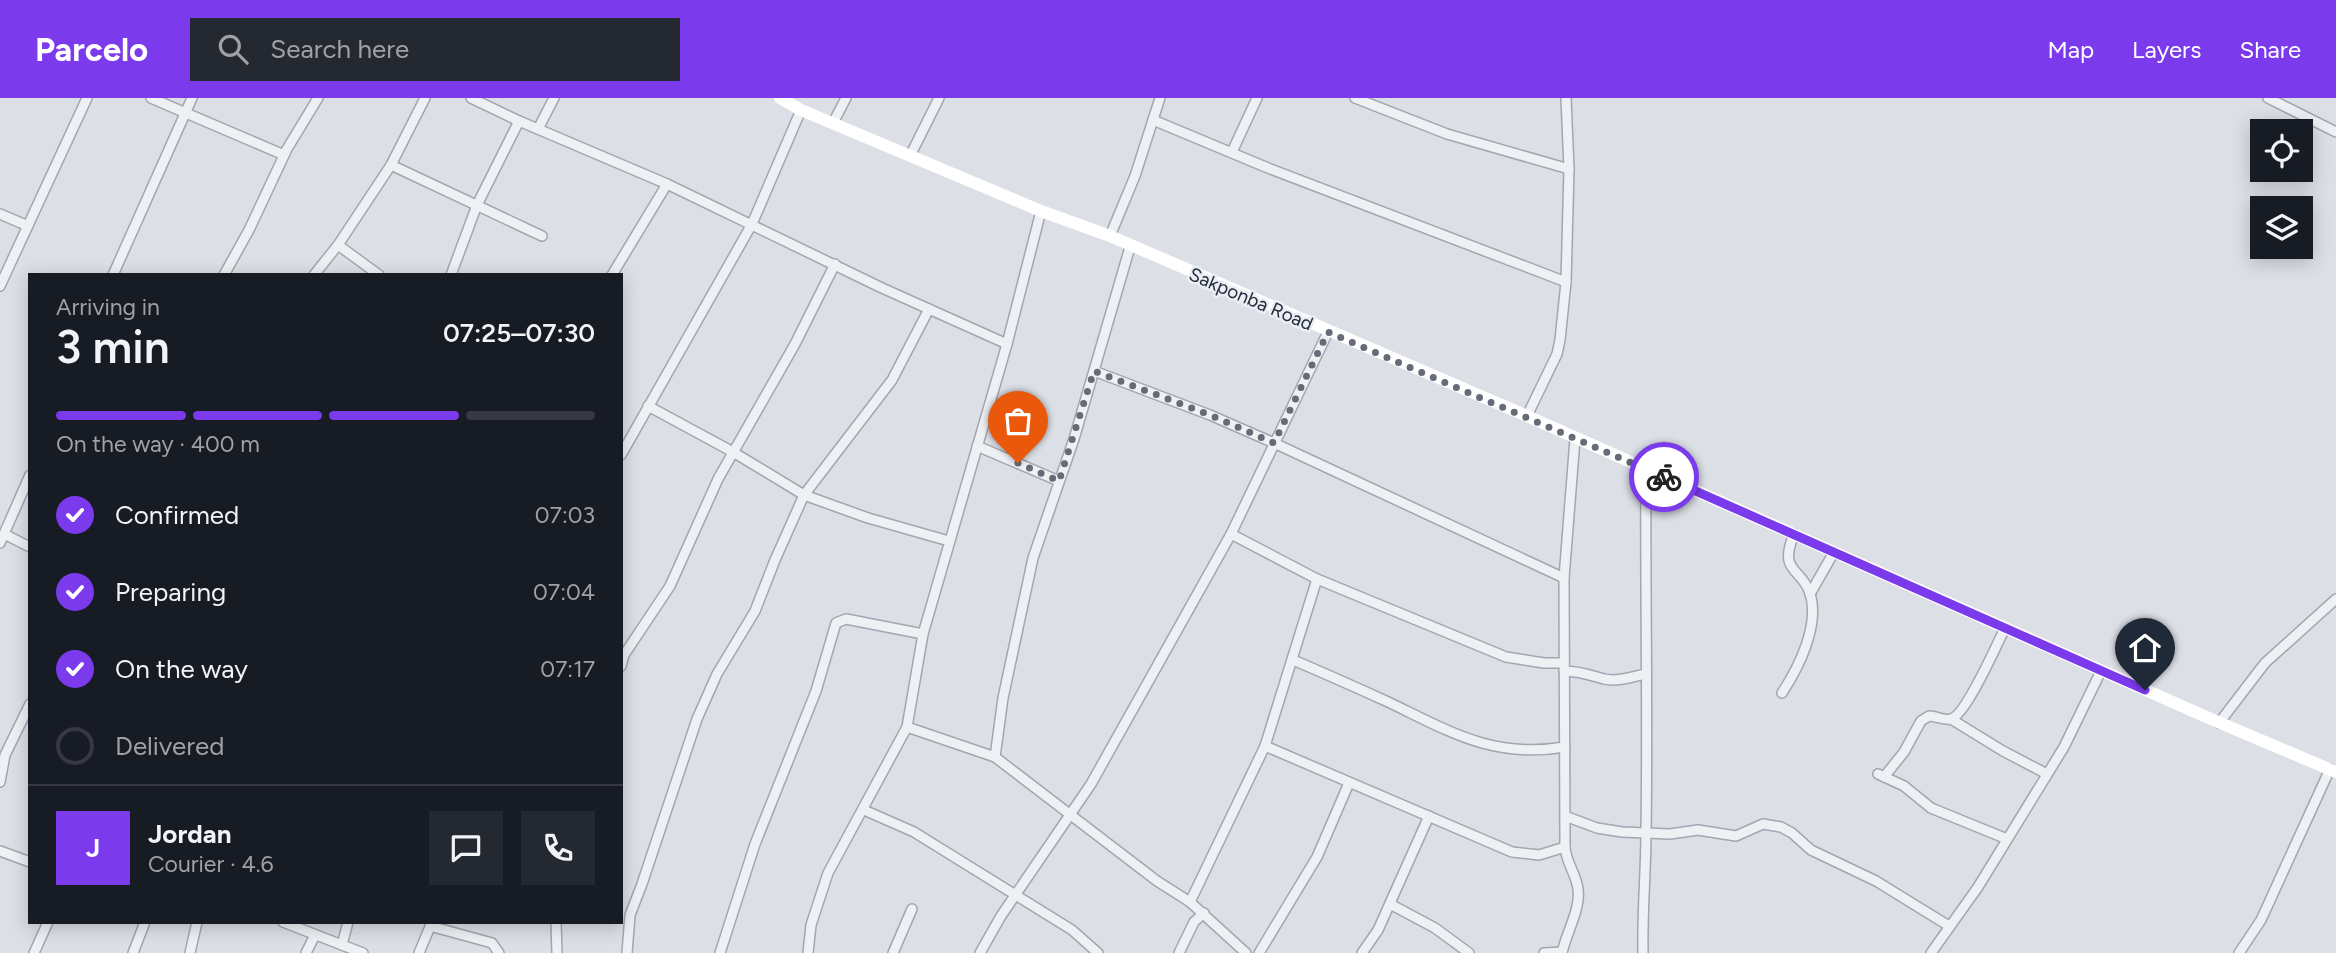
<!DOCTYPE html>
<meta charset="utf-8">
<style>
body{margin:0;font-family:Figtree,sans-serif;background:#242831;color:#f1f3f6;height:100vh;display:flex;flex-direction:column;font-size:26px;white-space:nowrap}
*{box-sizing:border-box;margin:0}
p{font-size:23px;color:#9ea1a6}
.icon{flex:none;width:38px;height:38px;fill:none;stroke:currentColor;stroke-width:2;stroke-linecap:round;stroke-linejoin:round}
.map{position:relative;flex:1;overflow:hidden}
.drawer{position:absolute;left:28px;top:175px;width:595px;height:651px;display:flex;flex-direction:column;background:#171b24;border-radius:0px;box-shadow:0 4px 18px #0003}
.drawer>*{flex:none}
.tools{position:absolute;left:2250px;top:21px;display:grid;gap:14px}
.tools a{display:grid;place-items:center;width:63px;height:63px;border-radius:0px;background:#171b24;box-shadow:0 4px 18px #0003;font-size:35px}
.pin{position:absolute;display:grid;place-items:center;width:60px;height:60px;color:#fff;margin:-72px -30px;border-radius:50% 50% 50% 0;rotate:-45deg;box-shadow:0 0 7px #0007}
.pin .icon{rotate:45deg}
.courier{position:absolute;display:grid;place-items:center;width:70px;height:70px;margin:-35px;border:5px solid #7c3aed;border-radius:50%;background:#fff;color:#222;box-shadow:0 2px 9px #0007}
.overview em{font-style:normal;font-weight:600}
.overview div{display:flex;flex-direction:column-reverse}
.overview{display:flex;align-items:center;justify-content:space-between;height:119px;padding:0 28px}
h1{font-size:46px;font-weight:600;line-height:52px}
.bar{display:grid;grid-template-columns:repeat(4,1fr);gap:10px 7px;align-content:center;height:84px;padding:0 28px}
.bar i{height:9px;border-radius:5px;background:#363941}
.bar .current{background:#7c3aed}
.bar p{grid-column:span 4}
.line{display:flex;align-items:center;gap:18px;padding:0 28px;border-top:2px solid #363941}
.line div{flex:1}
.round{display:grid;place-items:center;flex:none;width:74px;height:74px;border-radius:0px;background:#242831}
ol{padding:0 28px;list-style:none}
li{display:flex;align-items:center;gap:21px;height:77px}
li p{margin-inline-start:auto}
li .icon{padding:7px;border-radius:50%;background:#7c3aed;color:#fff;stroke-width:4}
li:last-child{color:#9ea1a6}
li i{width:38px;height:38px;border:4px solid #363941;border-radius:50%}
header{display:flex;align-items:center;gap:42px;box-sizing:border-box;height:98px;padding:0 35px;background:#7c3aed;color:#fff}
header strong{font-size:33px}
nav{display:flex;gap:38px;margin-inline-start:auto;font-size:24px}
.search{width:490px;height:63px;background:#242831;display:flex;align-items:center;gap:18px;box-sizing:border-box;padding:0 24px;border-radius:0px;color:#9ea1a6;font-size:26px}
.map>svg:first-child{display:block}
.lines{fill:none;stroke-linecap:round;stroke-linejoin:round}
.minor-casing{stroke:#a2a6b0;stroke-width:12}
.minor{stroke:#eef0f4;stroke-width:9}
.secondary{stroke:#fff;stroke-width:12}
.done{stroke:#666b78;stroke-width:7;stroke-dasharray:0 12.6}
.route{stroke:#7c3aed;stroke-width:9}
.labels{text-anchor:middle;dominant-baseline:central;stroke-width:5;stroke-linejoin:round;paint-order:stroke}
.street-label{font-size:19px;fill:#262d3c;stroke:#ebeef4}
</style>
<header>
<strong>Parcelo</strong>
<div class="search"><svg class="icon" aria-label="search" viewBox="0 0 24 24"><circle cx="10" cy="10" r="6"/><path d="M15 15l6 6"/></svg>Search here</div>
<nav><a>Map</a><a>Layers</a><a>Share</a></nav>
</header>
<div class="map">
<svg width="2336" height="855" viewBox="0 0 2336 855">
<rect width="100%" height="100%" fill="#dcdfe6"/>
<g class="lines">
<g class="minor-casing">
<g id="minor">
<path d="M 151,0 L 284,57"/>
<path d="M 471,0 L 519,23 L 667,86 L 882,190 L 1007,246"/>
<path d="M 1355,0 L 1447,36 L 1569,71"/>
<path d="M 2268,0 L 2336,34"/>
<path d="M 1153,22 L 1268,70 L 1566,184"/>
<path d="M 833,25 L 846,0"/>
<path d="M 538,31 L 554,0"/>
<path d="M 1232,54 L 1257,0"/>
<path d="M 910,58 L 939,0"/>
<path d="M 391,67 L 542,138"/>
<path d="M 0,116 L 28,128"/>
<path d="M 1110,138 L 1135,78 L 1160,0"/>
<path d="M 338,147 L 379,177"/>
<path d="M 113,177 L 192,0"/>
<path d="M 224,177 L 249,132 L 287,51 L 318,0"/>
<path d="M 314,177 L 338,147 L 391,67 L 425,0"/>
<path d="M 451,177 L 477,107 L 519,23"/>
<path d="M 612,177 L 667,86"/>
<path d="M 0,188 L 87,0"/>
<path d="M 1094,273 L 1210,317 L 1274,345 L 1564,480"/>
<path d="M 648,308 L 733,354 L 804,397 L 868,420 L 949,443"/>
<path d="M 1527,318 L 1557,256 L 1560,242 L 1566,184 L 1569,71 L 1566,0"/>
<path d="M 977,348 L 1059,383"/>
<path d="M 621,357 L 752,126 L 801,12"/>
<path d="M 4,436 L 30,449"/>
<path d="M 1231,436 L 1317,481 L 1506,559 L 1544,565 L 1564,565"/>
<path d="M 0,445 L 30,377"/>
<path d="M 1810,496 L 1834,454"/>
<path d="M 1293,562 C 1324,575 1355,589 1386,603 C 1449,633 1492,661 1565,649"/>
<path d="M 621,568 L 624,557 L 670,488 L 718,381 L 795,246 L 835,166"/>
<path d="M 1564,573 C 1579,573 1590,577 1604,581 C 1617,584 1632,579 1645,576"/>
<path d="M 1782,595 C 1799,569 1820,527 1810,495 C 1801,469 1778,475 1794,436"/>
<path d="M 1951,621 L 2003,653 L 2047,676"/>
<path d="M 2219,625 L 2265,565 L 2336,501"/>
<path d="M 907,629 L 995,659 L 1157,783 L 1190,804 L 1265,648 L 1317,481"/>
<path d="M 1265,648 L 1512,754 L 1539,757 L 1565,749"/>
<path d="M 995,659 L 1003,600 L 1033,460 L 1074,341 L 1130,149"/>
<path d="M 1878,676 L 1904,688 L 1931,710 L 2007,741"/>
<path d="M 1884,679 L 1904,654 L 1921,623 L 1929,618 C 1936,618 1945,623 1951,621 C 1966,617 1997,546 2005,530"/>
<path d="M 0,684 L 5,657 L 30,606"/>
<path d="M 864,712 L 914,734 L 1072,832 L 1098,855"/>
<path d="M 1565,718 L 1597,730 L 1622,734 L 1670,736 L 1698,732 L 1736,738 L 1763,726 L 1781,729 L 1792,735 L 1811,752 L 1876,783 L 1949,828"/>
<path d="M 0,753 L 30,764"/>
<path d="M 1190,804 L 1246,855"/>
<path d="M 1390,806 L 1435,830 L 1469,855"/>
<path d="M 283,824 L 342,847 L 348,824"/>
<path d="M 556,824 L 557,855"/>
<path d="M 430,828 L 492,845 L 499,855"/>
<path d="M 342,847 L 363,855"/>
<path d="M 34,855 L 48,824"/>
<path d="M 133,855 L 145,824"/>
<path d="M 190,855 L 197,824"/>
<path d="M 306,855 L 315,837"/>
<path d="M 419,855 L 432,824"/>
<path d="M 627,855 L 630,817 L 642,786 L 697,621 L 717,576 L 755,513 L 775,462 L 804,397 L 892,282 L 929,211"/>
<path d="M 720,855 L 755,746 L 816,593 L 836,525 L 846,521 L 923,536"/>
<path d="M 808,855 L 811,827 L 828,775 L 907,629 L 923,536 L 1007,246 L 1041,113"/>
<path d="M 893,855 L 912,811"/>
<path d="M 980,855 L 1001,818 L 1091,686 L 1231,436 L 1328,234"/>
<path d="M 1179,855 L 1194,824 L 1204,815"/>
<path d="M 1259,855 L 1317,759 L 1349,685"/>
<path d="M 1362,855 L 1378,832 L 1429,718"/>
<path d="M 1544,855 L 1562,854"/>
<path d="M 1562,855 C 1566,835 1581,811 1578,791 C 1576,775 1566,765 1565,749 L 1564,480 L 1575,341"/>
<path d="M 1643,855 C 1642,814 1646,774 1646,733 C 1648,613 1645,492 1646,372"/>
<path d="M 1931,855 L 1978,789 L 2064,649 L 2101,573"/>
<path d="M 2239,855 L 2261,822 L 2330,671"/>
</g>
</g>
<use href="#minor" class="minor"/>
<path class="secondary" d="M 780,0 L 801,12 L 1041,113 L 1110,138 L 1527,318 L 2211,621 L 2336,674"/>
</g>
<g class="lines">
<path class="done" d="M 1018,365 L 1059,383 L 1094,273 L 1210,317 L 1274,345 L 1328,234 L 1664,379"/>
<path class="route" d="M 1664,379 L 2145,592"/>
</g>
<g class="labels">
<g class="street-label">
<text transform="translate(1251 201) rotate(23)">Sakponba Road</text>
</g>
</g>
</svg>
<div class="tools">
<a><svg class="icon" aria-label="locate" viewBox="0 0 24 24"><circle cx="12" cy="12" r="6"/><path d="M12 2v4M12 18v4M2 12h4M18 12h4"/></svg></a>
<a><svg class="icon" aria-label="layers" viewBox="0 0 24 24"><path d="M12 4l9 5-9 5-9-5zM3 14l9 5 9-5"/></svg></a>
</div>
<div class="pin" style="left:1018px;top:365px;background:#ea580c"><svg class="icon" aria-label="bag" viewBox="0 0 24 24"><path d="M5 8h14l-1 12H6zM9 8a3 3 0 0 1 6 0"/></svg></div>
<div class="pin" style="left:2145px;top:592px;background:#1f2937"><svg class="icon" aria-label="home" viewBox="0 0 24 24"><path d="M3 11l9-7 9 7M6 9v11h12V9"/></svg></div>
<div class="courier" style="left:1664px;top:379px"><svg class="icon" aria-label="bike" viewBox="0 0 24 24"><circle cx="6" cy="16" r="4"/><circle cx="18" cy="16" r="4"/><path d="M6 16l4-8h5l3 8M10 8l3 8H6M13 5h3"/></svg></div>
<section class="drawer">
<div class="overview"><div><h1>3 min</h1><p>Arriving in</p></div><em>07:25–07:30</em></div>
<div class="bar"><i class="current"></i><i class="current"></i><i class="current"></i><i></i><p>On the way · 400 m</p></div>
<ol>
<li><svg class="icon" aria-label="check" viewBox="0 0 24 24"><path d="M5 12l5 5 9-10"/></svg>Confirmed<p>07:03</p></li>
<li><svg class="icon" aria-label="check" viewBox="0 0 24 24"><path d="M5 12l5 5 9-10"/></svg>Preparing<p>07:04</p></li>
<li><svg class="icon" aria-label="check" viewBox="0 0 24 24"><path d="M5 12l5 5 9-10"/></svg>On the way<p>07:17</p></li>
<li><i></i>Delivered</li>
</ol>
<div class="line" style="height:126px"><b class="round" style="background:#7c3aed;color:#fff">J</b><div><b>Jordan</b><p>Courier · 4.6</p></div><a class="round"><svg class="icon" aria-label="chat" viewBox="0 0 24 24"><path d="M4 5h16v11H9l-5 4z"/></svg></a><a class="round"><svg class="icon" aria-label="phone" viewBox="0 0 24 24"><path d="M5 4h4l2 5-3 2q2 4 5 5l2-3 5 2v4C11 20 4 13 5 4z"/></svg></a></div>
</section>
</div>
